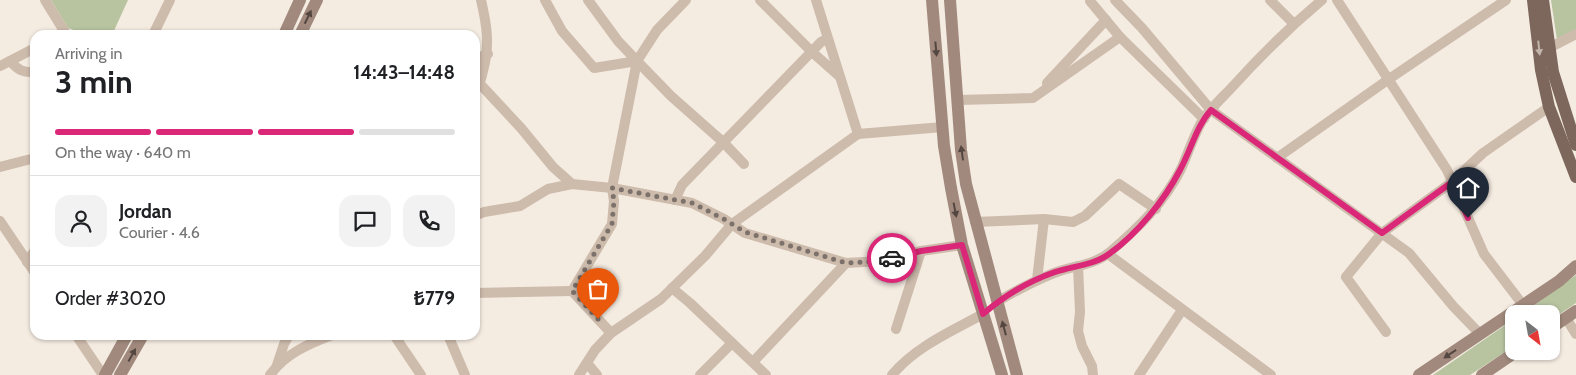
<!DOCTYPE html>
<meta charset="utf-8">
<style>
body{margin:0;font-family:Cabin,sans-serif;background:#f2f2f2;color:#202124;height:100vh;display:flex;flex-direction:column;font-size:19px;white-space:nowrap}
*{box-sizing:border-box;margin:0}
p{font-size:16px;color:#757577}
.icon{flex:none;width:28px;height:28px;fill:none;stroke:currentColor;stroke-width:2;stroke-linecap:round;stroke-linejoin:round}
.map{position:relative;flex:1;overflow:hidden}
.drawer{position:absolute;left:30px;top:30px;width:450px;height:310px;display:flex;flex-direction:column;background:#fff;border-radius:15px;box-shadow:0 1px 4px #0004}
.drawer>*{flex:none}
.needle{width:32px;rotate:149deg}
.fabs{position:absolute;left:1505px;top:305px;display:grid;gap:10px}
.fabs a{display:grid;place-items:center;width:55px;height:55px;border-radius:10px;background:#fff;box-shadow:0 1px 4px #0004;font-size:25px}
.pin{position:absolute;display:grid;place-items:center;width:42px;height:42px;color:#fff;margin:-51px -21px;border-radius:50% 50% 50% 0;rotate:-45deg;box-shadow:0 0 5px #0007}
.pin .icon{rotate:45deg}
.courier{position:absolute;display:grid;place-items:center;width:50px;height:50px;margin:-25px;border:4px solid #db2777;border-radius:50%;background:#fff;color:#222;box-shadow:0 1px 6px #0007}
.overview em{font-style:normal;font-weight:700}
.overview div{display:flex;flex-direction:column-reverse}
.overview{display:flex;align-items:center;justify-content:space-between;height:85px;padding:0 25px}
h1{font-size:32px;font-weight:700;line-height:38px}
.bar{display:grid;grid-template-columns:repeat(4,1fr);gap:8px 5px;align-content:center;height:60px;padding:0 25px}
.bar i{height:6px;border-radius:4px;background:#e0e0e0}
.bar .on{background:#db2777}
.bar p{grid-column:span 4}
.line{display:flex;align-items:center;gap:12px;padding:0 25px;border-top:1px solid #e0e0e0}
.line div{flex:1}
.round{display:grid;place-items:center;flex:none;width:52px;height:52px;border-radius:15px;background:#f2f2f2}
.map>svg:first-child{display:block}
.green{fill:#b8c4a0}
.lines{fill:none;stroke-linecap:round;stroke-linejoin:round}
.street{stroke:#cdbbac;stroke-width:10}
.secondary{stroke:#a18a7d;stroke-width:12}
.primary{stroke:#7d675c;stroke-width:12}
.oneway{fill:#544640}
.oneway2{fill:#c2b5ac}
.done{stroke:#7c716b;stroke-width:5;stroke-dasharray:0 9}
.route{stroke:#db2777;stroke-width:6}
</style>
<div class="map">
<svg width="1576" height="375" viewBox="0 0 1576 375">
<rect width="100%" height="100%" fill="#f4ebe1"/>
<g class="green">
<path d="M 51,0 L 128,0 L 112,35 L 87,35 L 68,28 Z"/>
<path d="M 1551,0 L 1576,0 L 1576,32 L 1557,40 Z"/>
<path d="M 1576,275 L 1576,303 L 1551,320 L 1551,314 L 1521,314 Z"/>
<path d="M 1514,319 L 1514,346 L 1470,375 L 1433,375 Z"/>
</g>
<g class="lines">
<g class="street">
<path d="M 45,0 L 66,34 L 69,35"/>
<path d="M 545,0 L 562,31 L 594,68 L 637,61"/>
<path d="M 588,0 L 618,41 L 637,61"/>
<path d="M 686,0 L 657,30 L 637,61 L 671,96 L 723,142 L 744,164"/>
<path d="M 760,0 L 812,52 L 838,75"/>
<path d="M 816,0 L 858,134"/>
<path d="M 1115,0 L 1142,28 L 1211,110 L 1409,253 L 1453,306 L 1480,334"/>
<path d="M 1270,0 L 1294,24"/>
<path d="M 1337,0 L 1447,170 L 1484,254 L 1523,305"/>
<path d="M 1090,1 L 1120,37 L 1204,119"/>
<path d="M 153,35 L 170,0"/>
<path d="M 1549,48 L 1576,34"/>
<path d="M 475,59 L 488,54"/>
<path d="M 10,61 C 18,70 23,73 35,72"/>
<path d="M 0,66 L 35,48"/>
<path d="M 1047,83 L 1106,20"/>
<path d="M 480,84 L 521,128 L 553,167 L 572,184"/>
<path d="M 475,89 C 481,83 481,79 483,71 C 490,45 487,26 481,0"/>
<path d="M 957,100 L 1033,98 L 1120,37"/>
<path d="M 1277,158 L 1389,79 L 1506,0"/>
<path d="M 0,167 L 35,158"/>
<path d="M 675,200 L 682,185 L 821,42 L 827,39"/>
<path d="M 475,216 L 484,212 L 520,206 L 548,189 L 572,184 L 612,188 L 692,203 L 724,219 L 745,233 L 846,263 L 881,261 L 921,251 L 962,245"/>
<path d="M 0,221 L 35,273"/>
<path d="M 975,222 L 1044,219 L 1073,222 L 1085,216 L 1119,184 L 1156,209"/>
<path d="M 1108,254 L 1271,375"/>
<path d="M 27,262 L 35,250"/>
<path d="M 1078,266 L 1080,312 L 1078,331 L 1082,346 L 1092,366 L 1093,375"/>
<path d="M 1037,280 L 1044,219"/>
<path d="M 672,288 L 690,303 L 766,375"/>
<path d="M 475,293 L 572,291"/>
<path d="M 997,302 C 1015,291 1034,281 1054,273 C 1072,266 1095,265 1110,252 C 1138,228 1164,203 1181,169 C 1188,154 1195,131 1204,118 C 1213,106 1225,95 1235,84 C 1262,54 1291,26 1322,0"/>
<path d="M 1566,318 L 1576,334"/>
<path d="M 896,329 L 921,251"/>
<path d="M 1386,332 L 1346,277 L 1382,233 L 1452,182 L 1483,153 L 1549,107"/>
<path d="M 611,333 L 572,291 L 612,224 L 614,201 L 612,188 L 637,61"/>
<path d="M 76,335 L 103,375"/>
<path d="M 394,335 L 421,375"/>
<path d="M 448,335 L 465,375"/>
<path d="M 753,362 L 846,263"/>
<path d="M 587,363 L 597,375"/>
<path d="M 277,365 L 284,344 L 289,335"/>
<path d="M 270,375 C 285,354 308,344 332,335"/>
<path d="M 579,375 L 595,350 L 611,333 L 661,299 L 705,256 L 732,224 L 858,134 L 943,127"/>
<path d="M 700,375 L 732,343"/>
<path d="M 892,375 C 915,347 952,331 983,314"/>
<path d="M 1139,375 L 1182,310"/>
</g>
<g class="secondary">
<path d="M 932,0 L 944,146 L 951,188 L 962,245 L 1002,375"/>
<path d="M 950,0 L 961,150 L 966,184 L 1017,375"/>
<path d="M 284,35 L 300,0"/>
<path d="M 300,35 L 317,0"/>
<path d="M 1551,328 L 1576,311"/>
<path d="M 105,375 L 127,335"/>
<path d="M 120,375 L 143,335"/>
<path d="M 1419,375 L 1559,281 L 1576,266"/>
<path d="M 1482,375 L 1517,351"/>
</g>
<g class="primary">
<path d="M 1533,0 L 1541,70 L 1549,107 L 1576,177"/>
<path d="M 1543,0 L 1553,72 L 1576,145"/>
</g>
</g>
<defs><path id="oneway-solid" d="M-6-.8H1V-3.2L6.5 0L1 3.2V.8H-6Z" transform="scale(1.25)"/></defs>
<g class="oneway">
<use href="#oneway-solid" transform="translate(308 17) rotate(-64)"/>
<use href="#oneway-solid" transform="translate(936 49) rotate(85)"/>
<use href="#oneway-solid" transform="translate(962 153) rotate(-98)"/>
<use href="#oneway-solid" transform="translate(955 210) rotate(79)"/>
<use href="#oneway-solid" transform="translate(1004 328) rotate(-105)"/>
<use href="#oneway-solid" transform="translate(1450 354) rotate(146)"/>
<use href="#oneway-solid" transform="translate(132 355) rotate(-61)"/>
</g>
<use class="oneway2" href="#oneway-solid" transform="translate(1539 48) rotate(84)"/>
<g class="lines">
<path class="done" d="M 598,319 L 572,291 L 612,224 L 614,201 L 612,188 L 692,203 L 724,219 L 745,232 L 846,263 L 881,261 L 892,258"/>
<path class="route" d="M 892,258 L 921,251 L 962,245 L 983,314 C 1004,296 1029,281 1055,272 C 1073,266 1094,265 1109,254 C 1137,234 1164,201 1180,170 C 1191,150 1196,127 1211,110 L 1382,233 L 1452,182 L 1468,218"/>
</g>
</svg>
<div class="fabs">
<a><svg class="needle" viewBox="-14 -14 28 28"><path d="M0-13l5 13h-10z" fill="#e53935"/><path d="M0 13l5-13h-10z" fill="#757577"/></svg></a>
</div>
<div class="pin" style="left:598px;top:319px;background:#ea580c"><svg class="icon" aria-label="bag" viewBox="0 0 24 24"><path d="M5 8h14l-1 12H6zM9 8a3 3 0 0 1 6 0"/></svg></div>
<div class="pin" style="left:1468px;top:218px;background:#1f2937"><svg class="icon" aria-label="home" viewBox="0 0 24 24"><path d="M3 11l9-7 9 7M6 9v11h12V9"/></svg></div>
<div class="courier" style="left:892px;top:258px"><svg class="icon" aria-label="car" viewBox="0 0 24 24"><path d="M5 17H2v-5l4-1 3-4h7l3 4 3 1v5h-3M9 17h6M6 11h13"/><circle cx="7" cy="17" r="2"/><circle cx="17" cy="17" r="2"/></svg></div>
<section class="drawer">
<div class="overview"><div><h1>3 min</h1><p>Arriving in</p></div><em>14:43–14:48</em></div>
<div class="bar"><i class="on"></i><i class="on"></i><i class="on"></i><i></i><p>On the way · 640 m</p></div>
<div class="line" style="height:90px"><a class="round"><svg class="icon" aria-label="person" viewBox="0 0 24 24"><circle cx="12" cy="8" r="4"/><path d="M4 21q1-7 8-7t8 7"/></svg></a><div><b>Jordan</b><p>Courier · 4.6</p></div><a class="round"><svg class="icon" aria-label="chat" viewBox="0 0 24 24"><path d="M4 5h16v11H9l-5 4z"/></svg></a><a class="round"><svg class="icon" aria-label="phone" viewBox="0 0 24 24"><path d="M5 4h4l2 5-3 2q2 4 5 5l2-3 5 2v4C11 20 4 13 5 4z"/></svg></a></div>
<div class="line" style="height:65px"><div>Order #3020</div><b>₺779</b></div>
</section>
</div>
